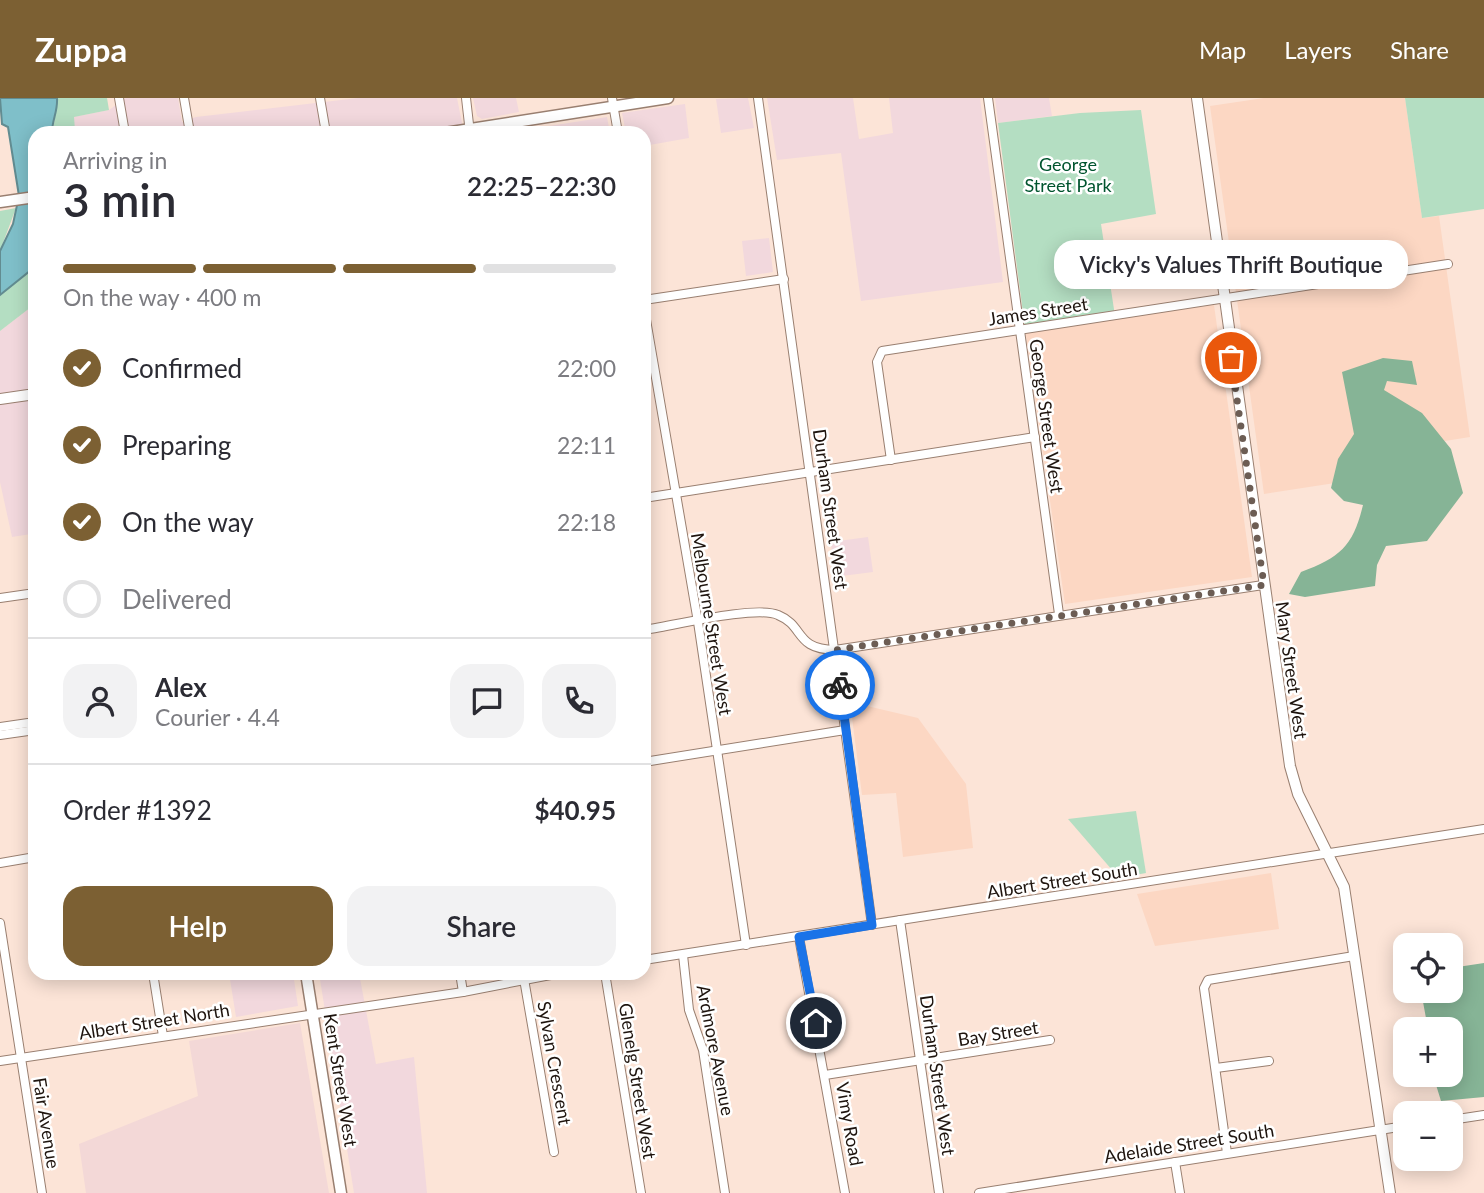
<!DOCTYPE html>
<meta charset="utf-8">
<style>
body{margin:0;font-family:Lato,sans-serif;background:#f2f2f3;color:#2b2b33;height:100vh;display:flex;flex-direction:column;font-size:26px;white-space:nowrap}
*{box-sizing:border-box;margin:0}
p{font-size:23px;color:#7c7c81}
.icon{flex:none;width:38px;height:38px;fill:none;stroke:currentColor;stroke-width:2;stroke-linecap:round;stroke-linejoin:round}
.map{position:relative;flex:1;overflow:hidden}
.sheet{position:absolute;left:28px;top:28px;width:623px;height:854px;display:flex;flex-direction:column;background:#fff;border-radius:21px;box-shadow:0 4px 18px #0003}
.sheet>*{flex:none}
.fabs{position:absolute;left:1393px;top:835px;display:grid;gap:14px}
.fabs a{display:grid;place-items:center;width:70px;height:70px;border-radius:14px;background:#fff;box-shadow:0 4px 18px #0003;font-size:35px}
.pin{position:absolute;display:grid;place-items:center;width:60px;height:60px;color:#fff;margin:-30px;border:4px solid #fff;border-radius:50%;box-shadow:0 2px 7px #0007}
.courier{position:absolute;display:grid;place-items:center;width:70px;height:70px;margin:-35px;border:5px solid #1a73e8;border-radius:50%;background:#fff;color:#222;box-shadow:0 2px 9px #0007}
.bubble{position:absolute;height:49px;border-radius:21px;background:#fff;box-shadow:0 4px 18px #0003;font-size:23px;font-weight:600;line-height:49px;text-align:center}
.overview em{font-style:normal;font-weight:600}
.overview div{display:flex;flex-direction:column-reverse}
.overview{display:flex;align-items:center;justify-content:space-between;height:119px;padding:0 35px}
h1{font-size:46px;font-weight:600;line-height:52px}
.bar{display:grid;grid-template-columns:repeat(4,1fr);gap:10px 7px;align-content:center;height:84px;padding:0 35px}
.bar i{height:9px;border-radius:5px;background:#e1e1e2}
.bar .on{background:#7c6033}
.bar p{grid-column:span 4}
.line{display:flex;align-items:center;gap:18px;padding:0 35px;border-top:2px solid #e1e1e2}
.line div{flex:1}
.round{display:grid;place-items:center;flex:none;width:74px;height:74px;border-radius:21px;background:#f2f2f3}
ol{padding:0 35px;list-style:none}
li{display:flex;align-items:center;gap:21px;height:77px}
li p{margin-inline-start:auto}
li .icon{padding:7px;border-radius:50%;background:#7c6033;color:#fff;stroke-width:4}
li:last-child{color:#7c7c81}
li i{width:38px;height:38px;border:4px solid #e1e1e2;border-radius:50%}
.button{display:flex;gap:14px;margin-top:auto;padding:14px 35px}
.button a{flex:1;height:80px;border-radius:21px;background:#7c6033;color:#fff;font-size:28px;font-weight:600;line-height:80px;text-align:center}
.button a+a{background:#f2f2f3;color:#2b2b33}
header{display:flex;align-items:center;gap:42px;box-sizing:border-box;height:98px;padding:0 35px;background:#7c6033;color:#fff}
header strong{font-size:33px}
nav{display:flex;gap:38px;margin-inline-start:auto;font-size:24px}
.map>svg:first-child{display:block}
.commercial{fill:#f2d8dd}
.built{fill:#fcd7c3}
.education{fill:#f3d8d7}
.green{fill:#b4dec2}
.forest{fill:#86b496}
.water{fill:#7fbfc9;stroke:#628c91;stroke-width:2}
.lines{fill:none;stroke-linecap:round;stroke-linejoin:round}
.minor-casing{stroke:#997f70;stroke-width:10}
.tertiary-casing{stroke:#997f70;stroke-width:12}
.secondary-casing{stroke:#997f70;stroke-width:13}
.minor{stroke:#fff;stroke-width:8}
.tertiary{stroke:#fff;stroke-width:10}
.secondary{stroke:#fff;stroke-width:10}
.done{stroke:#6c5d54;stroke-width:7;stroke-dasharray:0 12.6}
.route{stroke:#1a73e8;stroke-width:9}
.labels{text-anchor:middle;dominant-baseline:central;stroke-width:5;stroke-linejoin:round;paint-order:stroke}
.park-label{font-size:18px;fill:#00542e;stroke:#fff}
.street-label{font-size:18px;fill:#1e140e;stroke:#fff}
</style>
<header>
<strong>Zuppa</strong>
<nav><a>Map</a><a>Layers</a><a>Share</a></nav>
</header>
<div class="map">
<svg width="1484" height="1095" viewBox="0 0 1484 1095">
<rect width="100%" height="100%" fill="#fce4d7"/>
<g class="commercial">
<path d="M 126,0 L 178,0 L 182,24 L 196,19 L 358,0 L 457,0 L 464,35 L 71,35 L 73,19 L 109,12 Z"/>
<path d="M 473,0 L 516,0 L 519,14 L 482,21 L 477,18 Z"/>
<path d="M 748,0 L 754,30 L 721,35 L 716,1 Z"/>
<path d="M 767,0 L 853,0 L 859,41 L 893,35 L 889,0 L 980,0 L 1003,184 L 861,203 L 841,55 L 777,62 Z"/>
<path d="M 995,0 L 1049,0 L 1052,18 L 998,25 Z"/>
<path d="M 685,6 L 689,40 L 644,48 L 644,35 L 626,35 L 622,15 Z"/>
<path d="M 607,19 L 610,35 L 549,35 L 549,28 Z"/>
<path d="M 769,140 L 773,174 L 746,178 L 742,143 Z"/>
<path d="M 35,206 L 35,465 L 31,436 L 12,439 L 0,384 L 0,233 Z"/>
<path d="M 868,439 L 873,474 L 834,479 L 831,444 Z"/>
<path d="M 229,875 L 293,875 L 298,908 L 236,919 Z"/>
<path d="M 319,875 L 359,875 L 376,966 L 414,959 L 427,1095 L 354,1095 Z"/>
</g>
<g class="built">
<path d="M 1264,0 L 1405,0 L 1422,120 L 1439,118 L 1470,339 L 1357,357 L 1361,381 L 1264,396 L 1210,8 Z"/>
<path d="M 1214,207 L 1252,479 L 1065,506 L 1025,230 Z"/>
<path d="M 850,604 L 918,620 L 966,686 L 973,750 L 903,759 L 896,695 L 862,697 Z"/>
<path d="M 1271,775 L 1279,831 L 1155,848 L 1137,796 Z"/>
</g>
<path class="education" d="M 300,925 L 329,1095 L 86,1095 L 79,1046 L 198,998 L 189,943 Z"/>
<g class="green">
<path d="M 57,0 L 107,0 L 109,12 L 74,19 L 75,32 L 53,35 Z"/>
<path d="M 1405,0 L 1484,0 L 1484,111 L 1422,120 Z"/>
<path d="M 1141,12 L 1156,116 L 1101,126 L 1115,218 L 1025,230 L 998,25 L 1080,15 Z"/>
<path d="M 16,110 L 0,153 L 0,113 Z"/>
<path d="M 35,164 L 35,206 L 0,233 L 0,197 L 31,172 Z"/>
<path d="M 1136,713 L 1146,775 L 1119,780 L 1068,721 Z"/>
</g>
<g class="forest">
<path d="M 1383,260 L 1412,263 L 1417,287 L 1387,283 L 1384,292 L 1422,315 L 1451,351 L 1463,395 L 1427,443 L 1386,448 L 1377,467 L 1375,488 L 1305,499 L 1289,496 L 1301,474 C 1341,459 1353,448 1363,407 L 1344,403 L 1331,390 L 1338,361 L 1354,336 L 1342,274 Z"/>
<path d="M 1484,865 L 1484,999 L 1441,1003 L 1433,977 L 1451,976 L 1451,931 L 1428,931 L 1421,893 L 1451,892 L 1451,870 Z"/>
</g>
<path class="water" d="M 0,0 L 57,0 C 58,13 52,22 52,35 L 35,35 L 35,164 L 31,172 L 0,197 L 0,153 L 13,126 L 19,98 L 8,29 L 2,26 Z"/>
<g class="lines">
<g class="minor-casing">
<g id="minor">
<path d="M 119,0 L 125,35"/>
<path d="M 184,0 L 190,35"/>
<path d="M 320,0 L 326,35"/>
<path d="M 466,0 L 470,35"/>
<path d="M 612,0 L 618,35"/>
<path d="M 758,0 L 872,827"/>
<path d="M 988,0 L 1059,516"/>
<path d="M 644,202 L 784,181"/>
<path d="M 644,210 L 698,524 L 746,847"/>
<path d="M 891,362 L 877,264 L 882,253 L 1448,166"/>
<path d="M 644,400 L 1035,339"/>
<path d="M 0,500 L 35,495"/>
<path d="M 644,532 C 672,528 756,507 778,517 C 805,528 794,551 835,552 L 1263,487"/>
<path d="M 0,629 L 35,624"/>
<path d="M 0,637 L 35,632"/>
<path d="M 644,664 L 845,632"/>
<path d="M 0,765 L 35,759"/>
<path d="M 900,822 L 939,1095"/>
<path d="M 0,825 L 42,1095"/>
<path d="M 799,839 L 845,1095"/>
<path d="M 683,857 L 689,912 L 703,952 L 725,1095"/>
<path d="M 644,862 L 1484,731"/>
<path d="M 153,875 L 163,938"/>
<path d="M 460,875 L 463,894"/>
<path d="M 605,875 L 641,1095"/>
<path d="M 524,881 L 554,1054"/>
<path d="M 0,963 L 463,894 L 561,875"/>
<path d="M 1216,970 L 1269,963"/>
<path d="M 825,977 L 1050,942"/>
<path d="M 1451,1022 L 1484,1017"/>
<path d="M 1227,1055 L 1204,890 L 1208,882 L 1354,858"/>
<path d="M 1175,1064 L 1180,1095"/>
<path d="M 979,1095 L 1405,1028"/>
</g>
</g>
<g class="tertiary-casing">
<g id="tertiary">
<path d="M 1197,0 L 1290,668 L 1298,696 L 1344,789 L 1390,1095"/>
<path d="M 0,301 L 35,296"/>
</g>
</g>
<g class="secondary-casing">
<g id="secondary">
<path d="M 445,35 L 668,0"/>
<path d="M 0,104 L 35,99"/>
<path d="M 306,875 L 341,1095"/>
</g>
</g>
<use href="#minor" class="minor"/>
<use href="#tertiary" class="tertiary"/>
<use href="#secondary" class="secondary"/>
</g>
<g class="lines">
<path class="done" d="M 840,587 L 835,552 L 1264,487 L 1231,260"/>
<path class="route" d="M 816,925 L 799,839 L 872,827 L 840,587"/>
</g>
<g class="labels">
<g class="park-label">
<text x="1068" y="66">George<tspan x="1068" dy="21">Street Park</tspan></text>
</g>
<g class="street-label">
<text transform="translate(1038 213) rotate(-9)">James Street</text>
<text transform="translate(1047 318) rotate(82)">George Street West</text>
<text transform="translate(831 411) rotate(82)">Durham Street West</text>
<text transform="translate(712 526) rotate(81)">Melbourne Street West</text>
<text transform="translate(1292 572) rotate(82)">Mary Street West</text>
<text transform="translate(1062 782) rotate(-9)">Albert Street South</text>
<text transform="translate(154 923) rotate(-9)">Albert Street North</text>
<text transform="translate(998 935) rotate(-9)">Bay Street</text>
<text transform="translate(716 952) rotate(79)">Ardmore Avenue</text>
<text transform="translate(555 965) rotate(80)">Sylvan Crescent</text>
<text transform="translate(938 977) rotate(82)">Durham Street West</text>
<text transform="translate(341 982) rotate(81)">Kent Street West</text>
<text transform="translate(638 983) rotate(81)">Glenelg Street West</text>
<text transform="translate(47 1025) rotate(81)">Fair Avenue</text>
<text transform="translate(850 1026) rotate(80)">Vimy Road</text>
<text transform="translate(1189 1045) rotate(-9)">Adelaide Street South</text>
</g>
</g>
</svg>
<div class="fabs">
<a><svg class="icon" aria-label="locate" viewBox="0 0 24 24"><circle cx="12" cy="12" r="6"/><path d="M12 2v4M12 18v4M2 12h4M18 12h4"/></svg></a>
<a>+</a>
<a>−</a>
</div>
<div class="pin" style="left:1231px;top:260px;background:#ea580c"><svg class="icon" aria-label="bag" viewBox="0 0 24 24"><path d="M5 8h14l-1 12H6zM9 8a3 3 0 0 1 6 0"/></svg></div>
<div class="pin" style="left:816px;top:925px;background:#1f2937"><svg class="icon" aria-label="home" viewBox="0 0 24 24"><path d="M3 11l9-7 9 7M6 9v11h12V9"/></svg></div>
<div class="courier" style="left:840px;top:587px"><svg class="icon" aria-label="bike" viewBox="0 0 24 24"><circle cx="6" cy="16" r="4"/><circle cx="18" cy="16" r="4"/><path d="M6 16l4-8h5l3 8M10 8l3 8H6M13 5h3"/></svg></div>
<div class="bubble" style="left:1054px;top:142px;width:354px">Vicky's Values Thrift Boutique</div>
<section class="sheet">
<div class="overview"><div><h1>3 min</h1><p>Arriving in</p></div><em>22:25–22:30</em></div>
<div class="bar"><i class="on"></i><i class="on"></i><i class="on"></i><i></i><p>On the way · 400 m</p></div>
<ol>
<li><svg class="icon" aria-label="check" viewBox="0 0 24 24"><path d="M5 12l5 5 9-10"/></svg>Confirmed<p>22:00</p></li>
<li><svg class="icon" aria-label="check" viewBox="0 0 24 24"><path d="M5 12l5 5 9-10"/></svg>Preparing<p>22:11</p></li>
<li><svg class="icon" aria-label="check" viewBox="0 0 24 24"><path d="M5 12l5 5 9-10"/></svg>On the way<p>22:18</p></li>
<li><i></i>Delivered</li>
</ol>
<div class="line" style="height:126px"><a class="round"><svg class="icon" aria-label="person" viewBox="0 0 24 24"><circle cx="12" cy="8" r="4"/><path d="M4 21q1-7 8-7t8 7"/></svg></a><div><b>Alex</b><p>Courier · 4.4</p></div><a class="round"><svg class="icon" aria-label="chat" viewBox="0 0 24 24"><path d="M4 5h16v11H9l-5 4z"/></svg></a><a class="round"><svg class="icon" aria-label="phone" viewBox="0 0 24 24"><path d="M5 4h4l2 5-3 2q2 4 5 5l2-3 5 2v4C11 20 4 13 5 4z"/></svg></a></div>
<div class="line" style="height:91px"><div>Order #1392</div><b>$40.95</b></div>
<div class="button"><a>Help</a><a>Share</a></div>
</section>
</div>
